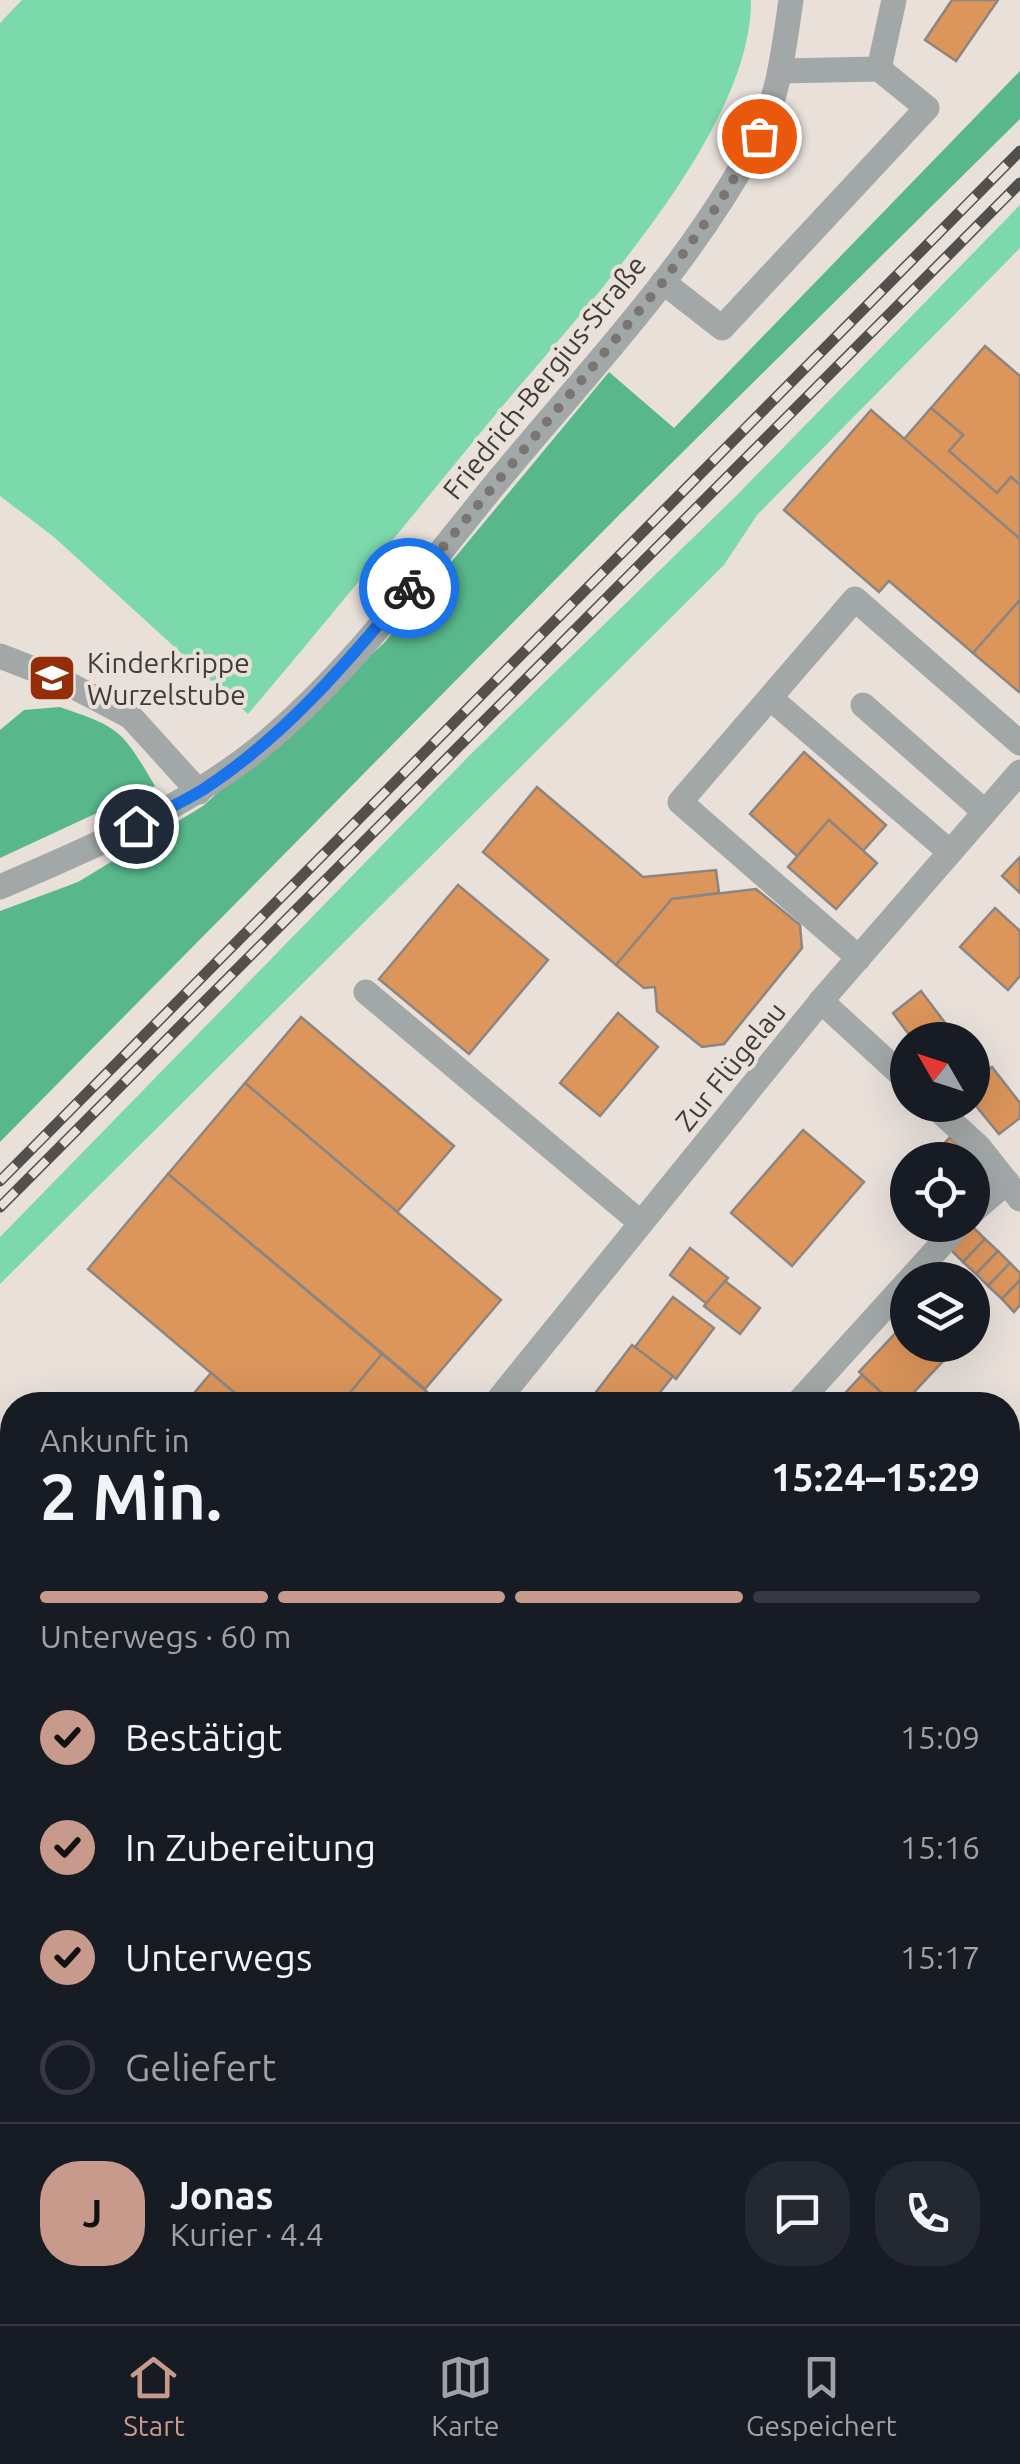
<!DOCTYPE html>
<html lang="de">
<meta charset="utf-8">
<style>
body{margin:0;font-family:Ubuntu,sans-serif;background:#242831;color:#f1f3f6;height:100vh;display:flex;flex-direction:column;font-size:38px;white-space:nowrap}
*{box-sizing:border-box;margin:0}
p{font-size:32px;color:#9ea1a6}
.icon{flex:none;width:55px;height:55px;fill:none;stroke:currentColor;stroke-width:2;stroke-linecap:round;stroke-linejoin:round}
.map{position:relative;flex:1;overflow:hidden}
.drawer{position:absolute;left:0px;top:1392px;width:1020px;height:932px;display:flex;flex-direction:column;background:#171b24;border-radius:40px 40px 0 0;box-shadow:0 10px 40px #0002}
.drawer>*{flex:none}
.needle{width:65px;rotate:309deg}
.fabs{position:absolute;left:890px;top:1022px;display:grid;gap:20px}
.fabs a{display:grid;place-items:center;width:100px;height:100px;border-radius:50%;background:#171b24;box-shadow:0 10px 40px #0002;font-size:50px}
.pin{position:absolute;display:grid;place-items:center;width:85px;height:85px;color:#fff;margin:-42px;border:5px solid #fff;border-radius:50%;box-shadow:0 2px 10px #0007}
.courier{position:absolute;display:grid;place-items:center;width:100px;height:100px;margin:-50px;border:8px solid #1a73e8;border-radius:50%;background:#fff;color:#222;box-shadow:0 2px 12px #0007}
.headline em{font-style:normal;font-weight:700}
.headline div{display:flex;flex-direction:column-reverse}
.headline{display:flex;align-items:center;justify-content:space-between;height:170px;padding:0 40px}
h1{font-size:65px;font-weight:700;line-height:75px}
.bar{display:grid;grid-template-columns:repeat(4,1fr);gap:15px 10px;align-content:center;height:120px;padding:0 40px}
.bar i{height:12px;border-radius:8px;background:#363941}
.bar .current{background:#c79a8b}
.bar p{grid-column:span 4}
.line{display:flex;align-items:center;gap:25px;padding:0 40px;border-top:2px solid #363941}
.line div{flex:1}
.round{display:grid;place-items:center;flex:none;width:105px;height:105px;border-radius:40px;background:#242831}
ol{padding:0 40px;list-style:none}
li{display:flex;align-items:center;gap:30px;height:110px}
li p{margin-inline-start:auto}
li .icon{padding:10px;border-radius:50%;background:#c79a8b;color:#111;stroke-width:4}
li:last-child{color:#9ea1a6}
li i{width:55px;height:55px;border:5px solid #363941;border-radius:50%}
.tabs{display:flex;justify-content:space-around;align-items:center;height:140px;border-top:2px solid #363941;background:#171b24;font-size:28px;color:#9ea1a6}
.tabs a{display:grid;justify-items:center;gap:5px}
.tabs .current{color:#c79a8b}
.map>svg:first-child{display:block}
.green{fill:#7cd9ac}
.forest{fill:#58b88c}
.building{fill:#dc955b;stroke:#8d8580;stroke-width:2.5}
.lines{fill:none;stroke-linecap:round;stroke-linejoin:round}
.minor{stroke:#a2a7a7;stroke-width:25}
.rail-casing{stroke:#534f4c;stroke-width:11}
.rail{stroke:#e9e0da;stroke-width:8;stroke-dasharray:22;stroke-linecap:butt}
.done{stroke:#7a7571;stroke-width:10;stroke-dasharray:0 18}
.route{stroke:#1a73e8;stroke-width:12}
.labels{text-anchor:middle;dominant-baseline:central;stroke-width:8;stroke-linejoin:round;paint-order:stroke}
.street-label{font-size:28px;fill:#3f3c39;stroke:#e9e0da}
.poi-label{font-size:28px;fill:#3f3c39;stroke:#e9e0da;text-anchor:start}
</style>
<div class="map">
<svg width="1020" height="2324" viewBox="0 0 1020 2324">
<rect width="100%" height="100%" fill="#e9e0da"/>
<g class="green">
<path d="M 22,0 L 751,0 C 752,137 570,323 486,426 C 407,522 329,619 248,714 L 54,537 L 0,496 L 0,23 Z"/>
<path d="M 1020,205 L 1020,248 L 757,515 L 724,565 L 0,1284 L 0,1237 L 471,754 L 737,495 Z"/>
<path d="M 480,2312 L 742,2312 L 757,2324 L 471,2324 Z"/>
</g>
<g class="forest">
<path d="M 1020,71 L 1020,119 L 621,513 L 0,1142 L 0,911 L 78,882 L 203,806 L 384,643 L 609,372 L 674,428 Z"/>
<path d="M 60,707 C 121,728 122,730 155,786 L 0,858 L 0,730 L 24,710 Z"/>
</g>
<g class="building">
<path d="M 952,0 L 998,0 L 956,61 L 925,40 Z"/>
<path d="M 985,346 L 1020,376 L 1020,485 L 1011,477 L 997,493 L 949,451 L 963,435 L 931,408 Z"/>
<path d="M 931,408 L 963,435 L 949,451 L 997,493 L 1011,477 L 1020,485 L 1020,539 L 904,439 Z"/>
<path d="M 871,410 L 1020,539 L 1020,600 L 973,653 L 889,581 L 879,592 L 784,510 Z"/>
<path d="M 1020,600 L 1020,691 L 1019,692 L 973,653 Z"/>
<path d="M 804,752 L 886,825 L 863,851 L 829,820 L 797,856 L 750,814 Z"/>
<path d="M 537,787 L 643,877 L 716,870 L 719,893 L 672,899 L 616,965 L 483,852 Z"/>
<path d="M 829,820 L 877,863 L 836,909 L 788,867 Z"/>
<path d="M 1020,857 L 1020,893 L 1002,876 Z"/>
<path d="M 458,885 L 548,960 L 469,1054 L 379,979 Z"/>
<path d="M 756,889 L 800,925 L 802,948 L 724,1044 L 702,1047 L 657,1011 L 655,987 L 644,988 L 616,965 L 672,899 Z"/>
<path d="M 995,908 L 1020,931 L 1020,976 L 1008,990 L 960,947 Z"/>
<path d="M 921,991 L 952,1032 L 941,1040 L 913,1040 L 893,1013 Z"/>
<path d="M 618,1013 L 658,1047 L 600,1116 L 560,1083 Z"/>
<path d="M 301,1017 L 454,1146 L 397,1212 L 245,1083 Z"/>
<path d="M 992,1067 L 1020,1103 L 1020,1118 L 999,1134 L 972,1101 L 972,1083 Z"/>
<path d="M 245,1083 L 501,1300 L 425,1389 L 168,1174 Z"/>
<path d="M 803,1130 L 864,1182 L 792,1266 L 731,1213 Z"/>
<path d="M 950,1137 L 978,1162 L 972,1168 L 972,1160 L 940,1160 L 934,1155 Z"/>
<path d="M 168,1174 L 382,1354 L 340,1405 L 249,1405 L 88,1269 Z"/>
<path d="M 973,1227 L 985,1239 L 963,1262 L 951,1250 Z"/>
<path d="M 985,1239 L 998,1251 L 976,1274 L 963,1262 Z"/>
<path d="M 690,1248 L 728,1278 L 707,1304 L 670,1275 Z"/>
<path d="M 998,1251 L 1010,1263 L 988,1286 L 976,1274 Z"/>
<path d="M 1010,1263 L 1020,1273 L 1020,1280 L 1002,1299 L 988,1286 Z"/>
<path d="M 1020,1280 L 1020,1305 L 1014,1312 L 1002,1299 Z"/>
<path d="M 725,1281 L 760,1308 L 740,1334 L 704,1306 Z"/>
<path d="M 673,1297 L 714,1328 L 676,1379 L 635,1347 Z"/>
<path d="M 905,1323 L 908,1345 L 929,1345 L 945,1359 L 902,1405 L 895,1405 L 859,1372 Z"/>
<path d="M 632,1345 L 673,1376 L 650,1405 L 605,1405 L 593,1396 Z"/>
<path d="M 382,1354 L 433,1397 L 427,1405 L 340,1405 Z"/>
<path d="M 211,1373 L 249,1405 L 184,1405 Z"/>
<path d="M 862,1375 L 895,1405 L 834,1405 Z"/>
<path d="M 1008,1552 L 1020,1564 L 1020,1635 L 1008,1624 Z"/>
<path d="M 0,1724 L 12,1735 L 12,1801 L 0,1816 Z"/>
<path d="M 1008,1909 L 1020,1921 L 1020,1930 L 1008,1943 Z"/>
<path d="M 1020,1930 L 1020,1985 L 1008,1973 L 1008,1943 Z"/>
<path d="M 1,2188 L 12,2198 L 12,2312 L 150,2312 L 164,2324 L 0,2324 Z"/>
<path d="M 906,2312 L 917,2312 L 929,2324 L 896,2324 Z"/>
<path d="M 959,2312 L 987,2312 L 1000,2324 L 948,2324 Z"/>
</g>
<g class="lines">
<g class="minor">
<path d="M 780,71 L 879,69"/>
<path d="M 663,282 L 722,328 L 927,108 L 879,69 L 894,0"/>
<path d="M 0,656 L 59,679 L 131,717 L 199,792"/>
<path d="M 770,698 L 950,852"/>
<path d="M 863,705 L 985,812"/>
<path d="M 0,887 C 90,848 182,810 259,748 C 352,672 425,569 501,477 C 590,369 692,264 757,139 C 779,97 784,47 791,0"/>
<path d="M 859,958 L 680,802 L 855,599 L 1020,743"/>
<path d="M 366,992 L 641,1223"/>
<path d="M 821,1001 L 908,1081"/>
<path d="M 933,1105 L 979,1147 L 1020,1199"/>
<path d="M 972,1212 L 1007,1182"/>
<path d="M 494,1405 L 821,1001 L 1020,772"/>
<path d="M 796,1405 L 959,1225"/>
<path d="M 1008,1462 L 1020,1448"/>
<path d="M 0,2015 L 12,1999"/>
<path d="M 0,2055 L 12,2063"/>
<path d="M 1008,2128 L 1020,2114"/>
<path d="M 1008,2239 L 1020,2249"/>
<path d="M 267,2312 L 282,2324"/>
<path d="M 323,2324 L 332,2312"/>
<path d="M 435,2324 L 444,2312"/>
</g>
<g class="rail-casing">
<g id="rail">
<path d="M 0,1181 L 1020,151"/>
<path d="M 0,1207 L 1020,183"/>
</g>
</g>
<use href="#rail" class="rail"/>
</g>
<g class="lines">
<path class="done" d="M 409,588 L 663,282 L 720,202 L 759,136"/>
<path class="route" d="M 136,826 C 158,813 183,802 204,789 C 285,736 348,662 409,588"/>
</g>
<defs>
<g id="school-square" transform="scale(2.5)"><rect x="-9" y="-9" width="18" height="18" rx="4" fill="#942e08" stroke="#e9e0da"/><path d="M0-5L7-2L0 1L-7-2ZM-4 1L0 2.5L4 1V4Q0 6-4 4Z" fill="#fff"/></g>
</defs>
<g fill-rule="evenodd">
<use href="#school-square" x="52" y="678"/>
</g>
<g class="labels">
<g class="street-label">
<text transform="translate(544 377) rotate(-51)">Friedrich-Bergius-Straße</text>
<text transform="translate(730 1066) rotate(-51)">Zur Flügelau</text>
</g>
<g class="poi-label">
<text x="87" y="662">Kinderkrippe<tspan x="87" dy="32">Wurzelstube</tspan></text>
</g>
</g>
</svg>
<div class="fabs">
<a><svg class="needle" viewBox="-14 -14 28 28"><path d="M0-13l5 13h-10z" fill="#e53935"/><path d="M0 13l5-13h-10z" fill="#9ea1a6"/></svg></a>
<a><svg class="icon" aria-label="locate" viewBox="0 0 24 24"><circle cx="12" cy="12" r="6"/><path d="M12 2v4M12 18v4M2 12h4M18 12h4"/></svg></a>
<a><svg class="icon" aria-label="layers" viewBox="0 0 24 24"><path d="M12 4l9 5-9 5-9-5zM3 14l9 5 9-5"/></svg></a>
</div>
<div class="pin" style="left:759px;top:136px;background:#ea580c"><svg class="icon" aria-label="bag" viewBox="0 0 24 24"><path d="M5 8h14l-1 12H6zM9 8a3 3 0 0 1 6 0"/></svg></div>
<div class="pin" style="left:136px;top:826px;background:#1f2937"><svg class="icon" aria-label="home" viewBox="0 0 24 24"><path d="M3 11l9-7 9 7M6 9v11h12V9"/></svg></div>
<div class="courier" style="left:409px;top:588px"><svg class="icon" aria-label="bike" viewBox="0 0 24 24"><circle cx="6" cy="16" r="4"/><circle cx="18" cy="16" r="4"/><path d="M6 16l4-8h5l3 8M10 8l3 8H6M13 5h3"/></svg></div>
<section class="drawer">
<div class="headline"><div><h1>2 Min.</h1><p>Ankunft in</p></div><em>15:24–15:29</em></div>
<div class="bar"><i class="current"></i><i class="current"></i><i class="current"></i><i></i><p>Unterwegs · 60 m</p></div>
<ol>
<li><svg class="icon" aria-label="check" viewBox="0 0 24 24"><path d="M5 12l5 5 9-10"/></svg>Bestätigt<p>15:09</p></li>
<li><svg class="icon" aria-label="check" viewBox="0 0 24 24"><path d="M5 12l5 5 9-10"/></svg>In Zubereitung<p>15:16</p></li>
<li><svg class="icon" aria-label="check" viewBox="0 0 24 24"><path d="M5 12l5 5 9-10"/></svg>Unterwegs<p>15:17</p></li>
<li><i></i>Geliefert</li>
</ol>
<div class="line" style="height:180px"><b class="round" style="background:#c79a8b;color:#111">J</b><div><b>Jonas</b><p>Kurier · 4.4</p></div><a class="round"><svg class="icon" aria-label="chat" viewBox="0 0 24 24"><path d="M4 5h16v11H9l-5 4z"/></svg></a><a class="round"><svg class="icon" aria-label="phone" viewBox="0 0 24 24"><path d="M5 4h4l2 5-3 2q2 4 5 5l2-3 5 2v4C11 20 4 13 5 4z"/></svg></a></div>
</section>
</div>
<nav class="tabs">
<a class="current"><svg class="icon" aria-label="home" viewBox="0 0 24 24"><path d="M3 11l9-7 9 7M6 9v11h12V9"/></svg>Start</a>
<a><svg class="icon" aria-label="map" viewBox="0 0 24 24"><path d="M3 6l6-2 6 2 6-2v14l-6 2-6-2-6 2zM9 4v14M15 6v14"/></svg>Karte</a>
<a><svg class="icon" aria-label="saved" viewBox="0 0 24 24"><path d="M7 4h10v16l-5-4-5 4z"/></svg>Gespeichert</a>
</nav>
